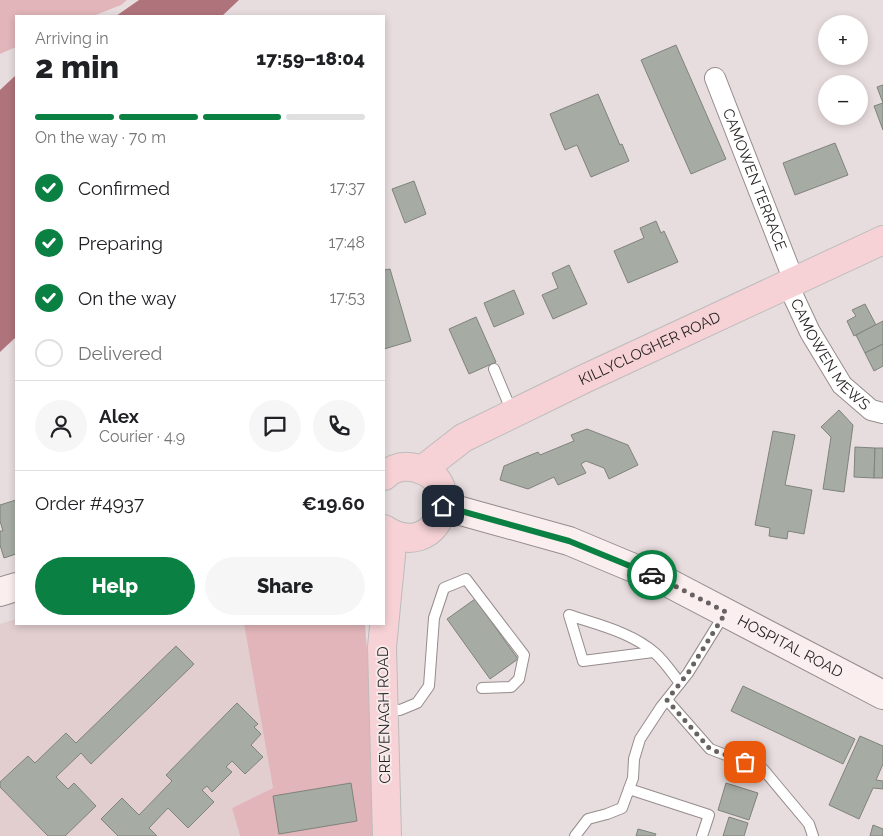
<!DOCTYPE html>
<meta charset="utf-8">
<style>
body{margin:0;font-family:Raleway,sans-serif;background:#f6f6f6;color:#202124;height:100vh;display:flex;flex-direction:column;font-size:19px;white-space:nowrap}
*{box-sizing:border-box;margin:0}
p{font-size:16px;color:#757577}
.icon{flex:none;width:28px;height:28px;fill:none;stroke:currentColor;stroke-width:2;stroke-linecap:round;stroke-linejoin:round}
.map{position:relative;flex:1;overflow:hidden}
.details{position:absolute;left:15px;top:15px;width:370px;height:610px;display:flex;flex-direction:column;background:#fff;border-radius:0px;box-shadow:0 2px 8px #0003}
.details>*{flex:none}
.controls{position:absolute;left:818px;top:15px;display:grid;gap:10px}
.controls a{display:grid;place-items:center;width:50px;height:50px;border-radius:50%;background:#fff;box-shadow:0 2px 8px #0003;font-size:25px}
.pin{position:absolute;display:grid;place-items:center;width:42px;height:42px;color:#fff;margin:-21px;border-radius:10px;box-shadow:0 2px 8px #0006}
.courier{position:absolute;display:grid;place-items:center;width:50px;height:50px;margin:-25px;border:4px solid #0b8043;border-radius:50%;background:#fff;color:#222;box-shadow:0 1px 6px #0007}
.summary em{font-style:normal;font-weight:800}
.summary div{display:flex;flex-direction:column-reverse}
.summary{display:flex;align-items:center;justify-content:space-between;height:85px;padding:0 20px}
h1{font-size:32px;font-weight:800;line-height:38px}
.bar{display:grid;grid-template-columns:repeat(4,1fr);gap:8px 5px;align-content:center;height:60px;padding:0 20px}
.bar i{height:6px;border-radius:4px;background:#e0e0e0}
.bar .current{background:#0b8043}
.bar p{grid-column:span 4}
.line{display:flex;align-items:center;gap:12px;padding:0 20px;border-top:1px solid #e0e0e0}
.line div{flex:1}
.round{display:grid;place-items:center;flex:none;width:52px;height:52px;border-radius:26px;background:#f6f6f6}
ol{padding:0 20px;list-style:none}
li{display:flex;align-items:center;gap:15px;height:55px}
li p{margin-inline-start:auto}
li .icon{padding:5px;border-radius:50%;background:#0b8043;color:#fff;stroke-width:4}
li:last-child{color:#757577}
li i{width:28px;height:28px;border:2px solid #e0e0e0;border-radius:50%}
.cta{display:flex;gap:10px;margin-top:auto;padding:10px 20px}
.cta a{flex:1;height:58px;border-radius:30px;background:#0b8043;color:#fff;font-size:20px;font-weight:800;line-height:58px;text-align:center}
.cta a+a{background:#f6f6f6;color:#202124}
.map>svg:first-child{display:block}
.built{fill:#e2cecf}
.green{fill:#e1b5ba}
.water{fill:#af737b}
.building{fill:#a6aca4;stroke:#7e837c}
.lines{fill:none;stroke-linecap:round;stroke-linejoin:round}
.service-casing{stroke:#968c8d;stroke-width:12}
.minor-casing{stroke:#968c8d;stroke-width:22}
.secondary-casing{stroke:#968c8d;stroke-width:30}
.trunk-casing{stroke:#bdbcbc;stroke-width:30}
.service{stroke:#fff;stroke-width:10}
.minor{stroke:#fff;stroke-width:20}
.secondary{stroke:#fbeeef;stroke-width:28}
.trunk{stroke:#f6d2d6;stroke-width:28}
.done{stroke:#686262;stroke-width:5;stroke-dasharray:0 9}
.route{stroke:#0b8043;stroke-width:6}
.labels{text-anchor:middle;dominant-baseline:central;stroke-width:4;stroke-linejoin:round;paint-order:stroke}
.street-label{font-size:15px;fill:#231f1f;stroke:#f6eaeb}
</style>
<div class="map">
<svg width="883" height="836" viewBox="0 0 883 836">
<rect width="100%" height="100%" fill="#e8ddde"/>
<path class="built" d="M 16,619 L 16,624 L 244,624 L 273,788 L 232,808 L 240,836 L 0,836 L 0,624 Z"/>
<g class="green">
<path d="M 0,0 L 127,0 L 121,5 L 93,16 L 16,16 L 16,47 L 0,54 Z"/>
<path d="M 244,624 L 365,624 C 371,695 373,765 372,836 L 240,836 L 232,808 L 273,788 Z"/>
</g>
<g class="water">
<path d="M 139,0 L 239,0 L 222,16 L 116,16 Z"/>
<path d="M 16,75 L 16,337 L 0,352 L 0,90 Z"/>
</g>
<g class="building">
<path d="M 676,45 L 726,159 L 691,174 L 641,60 Z"/>
<path d="M 883,85 L 883,130 L 874,106 L 883,103 L 877,87 Z"/>
<path d="M 598,94 L 620,145 L 622,144 L 629,161 L 591,177 L 577,145 L 565,150 L 550,114 Z"/>
<path d="M 835,143 L 848,175 L 795,195 L 783,163 Z"/>
<path d="M 414,181 L 426,214 L 405,223 L 392,189 Z"/>
<path d="M 656,221 L 661,233 L 664,231 L 678,262 L 628,283 L 614,251 L 644,238 L 640,228 Z"/>
<path d="M 569,265 L 587,304 L 553,319 L 542,295 L 558,288 L 552,273 Z"/>
<path d="M 390,269 L 411,341 L 384,349 L 384,270 Z"/>
<path d="M 514,290 L 524,314 L 494,327 L 484,303 Z"/>
<path d="M 865,304 L 876,325 L 854,336 L 847,321 L 856,316 L 852,310 Z"/>
<path d="M 476,317 L 496,362 L 469,374 L 449,329 Z"/>
<path d="M 883,321 L 883,344 L 865,353 L 856,335 Z"/>
<path d="M 883,344 L 883,366 L 874,371 L 865,353 Z"/>
<path d="M 839,410 L 853,425 L 844,492 L 823,489 L 831,437 L 821,427 Z"/>
<path d="M 587,429 L 628,445 L 638,465 L 609,479 L 604,468 L 586,461 L 581,464 L 586,473 L 558,485 L 554,477 L 528,489 L 500,480 L 504,466 L 538,452 L 540,455 L 574,441 L 571,435 Z"/>
<path d="M 773,431 L 795,435 L 785,485 L 812,490 L 804,534 L 788,531 L 787,539 L 769,536 L 770,528 L 755,525 Z"/>
<path d="M 855,447 L 875,448 L 874,478 L 854,477 Z"/>
<path d="M 875,448 L 883,448 L 883,478 L 874,478 Z"/>
<path d="M 16,500 L 16,554 L 4,558 L 0,545 L 0,531 L 3,531 L 0,521 L 0,505 Z"/>
<path d="M 475,599 L 518,659 L 490,679 L 447,619 Z"/>
<path d="M 176,646 L 194,664 L 91,764 L 81,753 L 56,777 L 68,789 L 74,783 L 96,806 L 65,836 L 48,836 L 0,787 L 0,782 L 28,756 L 35,763 L 66,733 L 76,743 Z"/>
<path d="M 743,686 L 855,739 L 843,764 L 731,711 Z"/>
<path d="M 237,703 L 258,724 L 254,727 L 261,734 L 251,745 L 263,757 L 245,774 L 232,761 L 226,767 L 232,772 L 212,792 L 207,786 L 202,790 L 214,802 L 188,828 L 168,808 L 149,828 L 157,836 L 118,836 L 101,819 L 122,798 L 139,815 L 172,781 L 166,775 Z"/>
<path d="M 860,736 L 883,746 L 883,764 L 876,780 L 883,781 L 883,789 L 873,788 L 859,819 L 829,805 Z"/>
<path d="M 351,783 L 357,821 L 279,834 L 273,796 Z"/>
<path d="M 726,783 L 758,793 L 749,820 L 718,810 Z"/>
<path d="M 729,817 L 748,823 L 744,836 L 723,836 Z"/>
<path d="M 873,825 L 883,829 L 883,836 L 870,836 Z"/>
<path d="M 638,829 L 656,834 L 655,836 L 636,836 Z"/>
</g>
<g class="lines">
<g class="service-casing">
<g id="service">
<path d="M 494,369 L 512,412"/>
<path d="M 653,652 L 583,661 L 569,615 C 598,625 631,632 655,653 C 665,662 672,673 680,683"/>
<path d="M 667,700 L 710,749 L 763,769 L 809,824 L 813,836"/>
<path d="M 384,709 L 400,710 L 417,703 L 429,686 L 434,618 L 444,588 L 466,579 L 524,655 L 519,679 L 511,687 L 482,688"/>
<path d="M 629,789 L 709,815 L 702,836"/>
<path d="M 575,836 L 588,819 L 607,814 L 622,808 L 633,778 L 634,759 L 640,739 L 661,707 L 688,673 L 725,613"/>
</g>
</g>
<g class="minor-casing">
<g id="minor">
<path id="s1" d="M 715,78 L 794,281"/>
<path id="s2" d="M 788,285 L 810,332 L 842,385 L 871,410 L 883,413"/>
</g>
</g>
<g class="secondary-casing">
<g id="secondary">
<path id="s3" d="M 443,506 L 569,541 L 667,582 L 883,695"/>
<path d="M 0,592 L 16,587"/>
</g>
</g>
<g class="trunk-casing">
<g id="trunk">
<path id="s4" d="M 422,470 L 463,438 L 584,379 L 883,240"/>
<path d="M 384,476 C 394,467 404,465 416,468 C 469,480 437,565 384,529"/>
<path d="M 387,836 L 382,647 L 393,535"/>
</g>
</g>
<use href="#service" class="service"/>
<use href="#minor" class="minor"/>
<use href="#secondary" class="secondary"/>
<use href="#trunk" class="trunk"/>
</g>
<g class="lines">
<path class="done" d="M 652,575 L 667,582 L 726,612 L 688,673 L 667,700 L 710,749 L 745,762"/>
<path class="route" d="M 443,506 L 569,541 L 652,575"/>
</g>
<g class="labels">
<g class="street-label">
<text stroke="none"><textPath href="#s1" startOffset="109">CAMOWEN TERRACE</textPath></text>
<text stroke="none"><textPath href="#s4" startOffset="259">KILLYCLOGHER ROAD</textPath></text>
<text stroke="none"><textPath href="#s2" startOffset="82">CAMOWEN MEWS</textPath></text>
<text stroke="none"><textPath href="#s3" startOffset="376">HOSPITAL ROAD</textPath></text>
<text transform="translate(384 715) rotate(-91)">CREVENAGH ROAD</text>
</g>
</g>
</svg>
<div class="controls">
<a>+</a>
<a>−</a>
</div>
<div class="pin" style="left:745px;top:762px;background:#ea580c"><svg class="icon" aria-label="bag" viewBox="0 0 24 24"><path d="M5 8h14l-1 12H6zM9 8a3 3 0 0 1 6 0"/></svg></div>
<div class="pin" style="left:443px;top:506px;background:#1f2937"><svg class="icon" aria-label="home" viewBox="0 0 24 24"><path d="M3 11l9-7 9 7M6 9v11h12V9"/></svg></div>
<div class="courier" style="left:652px;top:575px"><svg class="icon" aria-label="car" viewBox="0 0 24 24"><path d="M5 17H2v-5l4-1 3-4h7l3 4 3 1v5h-3M9 17h6M6 11h13"/><circle cx="7" cy="17" r="2"/><circle cx="17" cy="17" r="2"/></svg></div>
<section class="details">
<div class="summary"><div><h1>2 min</h1><p>Arriving in</p></div><em>17:59–18:04</em></div>
<div class="bar"><i class="current"></i><i class="current"></i><i class="current"></i><i></i><p>On the way · 70 m</p></div>
<ol>
<li><svg class="icon" aria-label="check" viewBox="0 0 24 24"><path d="M5 12l5 5 9-10"/></svg>Confirmed<p>17:37</p></li>
<li><svg class="icon" aria-label="check" viewBox="0 0 24 24"><path d="M5 12l5 5 9-10"/></svg>Preparing<p>17:48</p></li>
<li><svg class="icon" aria-label="check" viewBox="0 0 24 24"><path d="M5 12l5 5 9-10"/></svg>On the way<p>17:53</p></li>
<li><i></i>Delivered</li>
</ol>
<div class="line" style="height:90px"><a class="round"><svg class="icon" aria-label="person" viewBox="0 0 24 24"><circle cx="12" cy="8" r="4"/><path d="M4 21q1-7 8-7t8 7"/></svg></a><div><b>Alex</b><p>Courier · 4.9</p></div><a class="round"><svg class="icon" aria-label="chat" viewBox="0 0 24 24"><path d="M4 5h16v11H9l-5 4z"/></svg></a><a class="round"><svg class="icon" aria-label="phone" viewBox="0 0 24 24"><path d="M5 4h4l2 5-3 2q2 4 5 5l2-3 5 2v4C11 20 4 13 5 4z"/></svg></a></div>
<div class="line" style="height:65px"><div>Order #4937</div><b>€19.60</b></div>
<div class="cta"><a>Help</a><a>Share</a></div>
</section>
</div>
